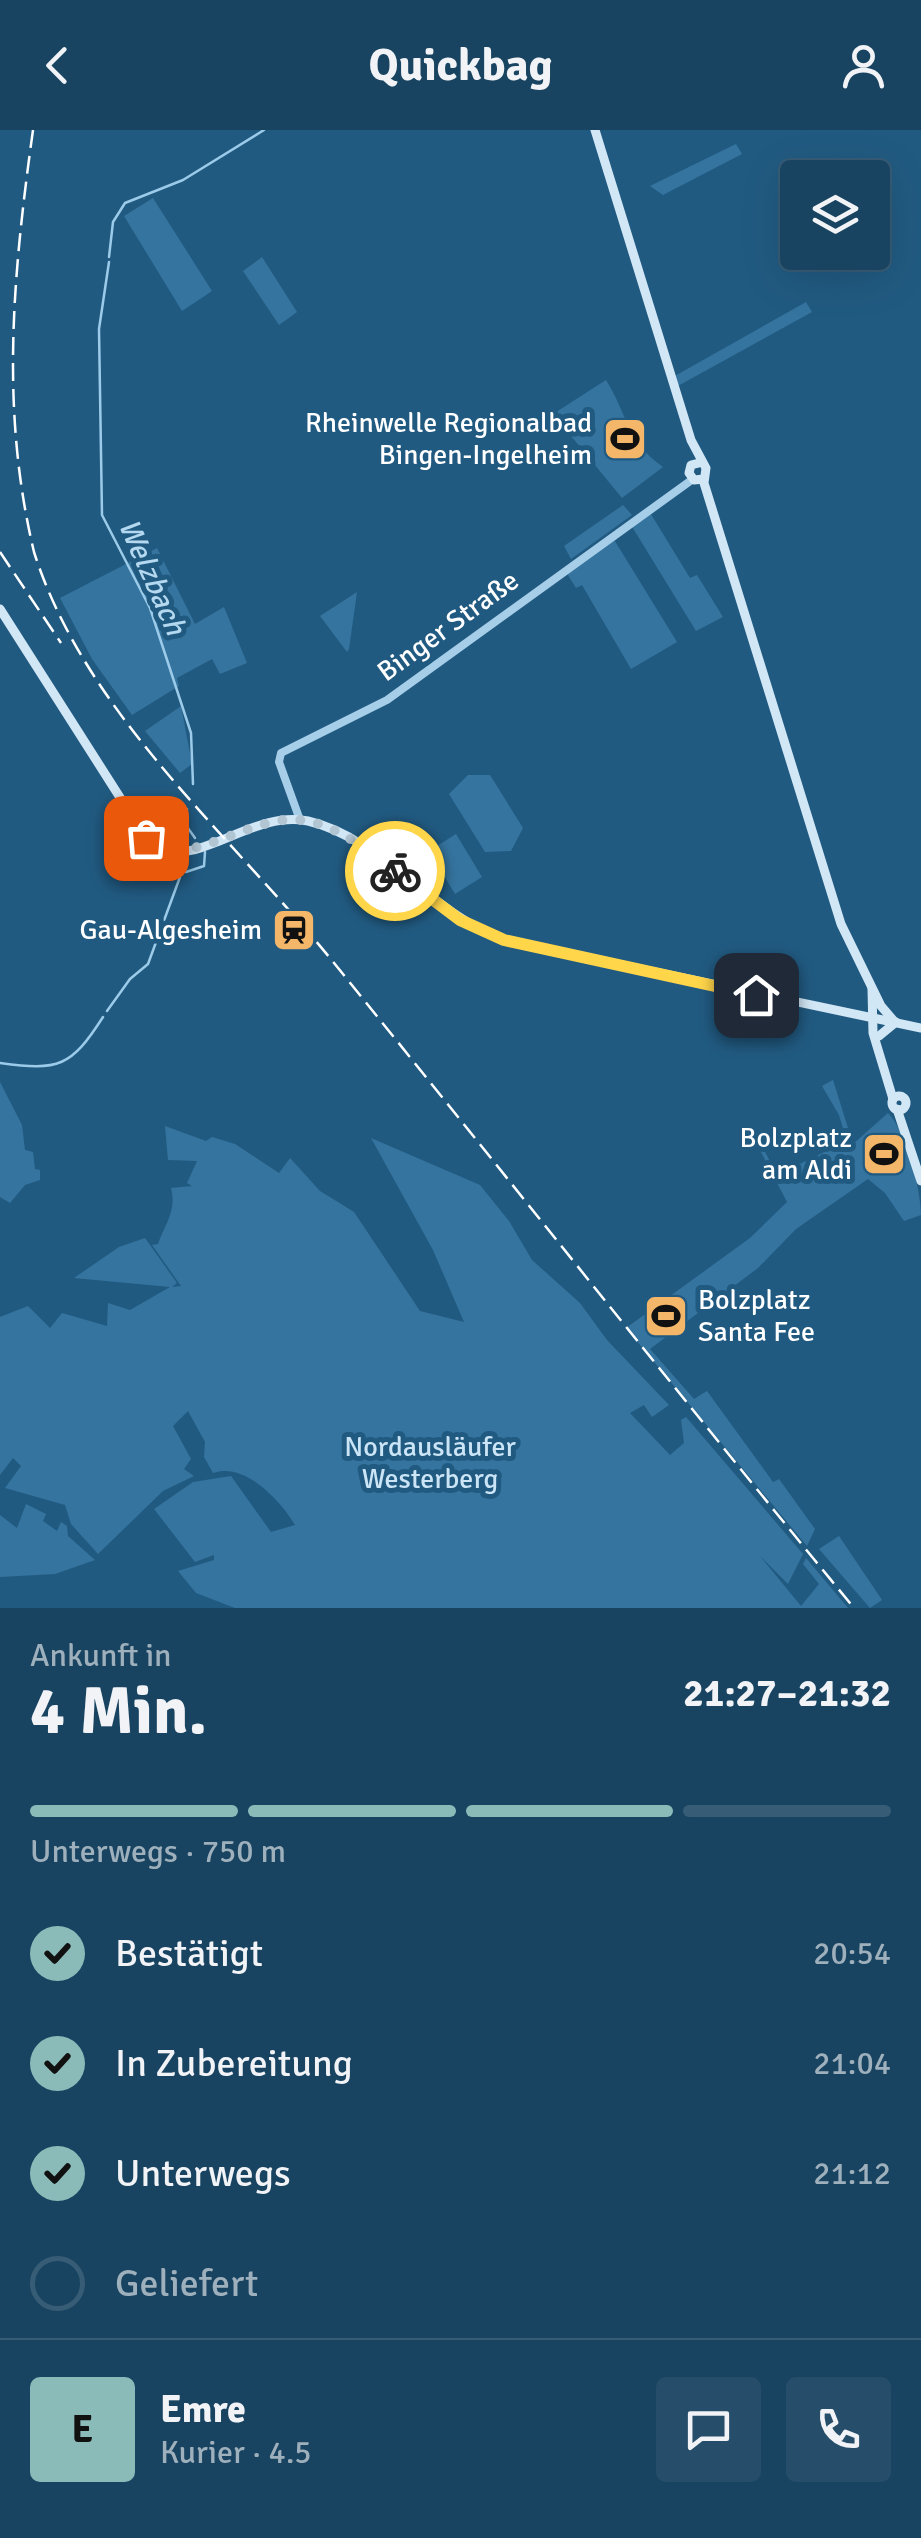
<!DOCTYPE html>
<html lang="de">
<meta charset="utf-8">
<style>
body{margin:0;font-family:Signika,sans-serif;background:#264e6a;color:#f1f3f6;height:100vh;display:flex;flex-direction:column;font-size:38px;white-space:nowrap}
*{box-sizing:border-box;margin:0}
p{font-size:32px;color:#9fb0bd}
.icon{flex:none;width:55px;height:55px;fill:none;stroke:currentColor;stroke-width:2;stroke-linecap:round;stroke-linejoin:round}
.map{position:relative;height:1478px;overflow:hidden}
.sheet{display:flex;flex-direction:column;background:#194461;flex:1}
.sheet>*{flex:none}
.controls{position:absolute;left:780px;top:30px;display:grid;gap:20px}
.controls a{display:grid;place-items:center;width:110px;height:110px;border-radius:10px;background:#194461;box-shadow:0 10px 40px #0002,0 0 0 2px #375c76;font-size:50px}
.pin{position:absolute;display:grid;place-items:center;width:85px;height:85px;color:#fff;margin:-42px;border-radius:20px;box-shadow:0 5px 15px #0006}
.courier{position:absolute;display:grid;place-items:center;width:100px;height:100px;margin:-50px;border:8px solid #ffd54a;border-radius:50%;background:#fff;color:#222;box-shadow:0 2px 12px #0007}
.headline em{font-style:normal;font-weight:700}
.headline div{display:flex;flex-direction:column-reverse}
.headline{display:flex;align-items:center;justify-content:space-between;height:170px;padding:0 30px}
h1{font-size:65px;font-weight:700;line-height:75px}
.bar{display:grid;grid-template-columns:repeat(4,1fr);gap:15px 10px;align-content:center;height:120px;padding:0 30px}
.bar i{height:12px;border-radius:8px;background:#375c76}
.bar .active{background:#8bbbb9}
.bar p{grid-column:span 4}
.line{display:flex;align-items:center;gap:25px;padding:0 30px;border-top:2px solid #375c76}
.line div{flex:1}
.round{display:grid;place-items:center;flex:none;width:105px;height:105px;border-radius:10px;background:#264e6a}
ol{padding:0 30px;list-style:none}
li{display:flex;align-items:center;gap:30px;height:110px}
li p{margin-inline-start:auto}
li .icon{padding:10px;border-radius:50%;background:#8bbbb9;color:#111;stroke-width:4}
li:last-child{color:#9fb0bd}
li i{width:55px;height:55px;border:5px solid #375c76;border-radius:50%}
header{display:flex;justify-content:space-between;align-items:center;height:130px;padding:0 30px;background:#194461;font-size:45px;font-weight:700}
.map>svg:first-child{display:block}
.green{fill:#35749f}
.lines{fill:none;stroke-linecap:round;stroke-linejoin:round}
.stream{stroke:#9bcbe9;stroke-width:2.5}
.tertiary{stroke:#a7cee8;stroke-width:8}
.secondary{stroke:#d2e7f6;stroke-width:9}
.rail{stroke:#fff;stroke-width:2.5;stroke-dasharray:18 8;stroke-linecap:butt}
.done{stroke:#b1c5d3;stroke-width:10;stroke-dasharray:0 18}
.route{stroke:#ffd54a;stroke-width:12}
.labels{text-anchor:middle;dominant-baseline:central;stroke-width:10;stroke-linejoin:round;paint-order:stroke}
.poi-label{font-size:28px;fill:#fff;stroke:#215a81;text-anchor:end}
.street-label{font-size:28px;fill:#fff;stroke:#215a81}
.park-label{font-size:28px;fill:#cbe5f6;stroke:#215a81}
.water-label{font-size:30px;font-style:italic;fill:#b3d8ef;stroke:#215a81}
</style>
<header><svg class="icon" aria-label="back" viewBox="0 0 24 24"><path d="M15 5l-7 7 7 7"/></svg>Quickbag<svg class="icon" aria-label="person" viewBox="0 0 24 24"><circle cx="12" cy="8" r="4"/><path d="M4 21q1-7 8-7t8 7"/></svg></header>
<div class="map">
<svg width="921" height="1478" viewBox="0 0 921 1478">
<rect width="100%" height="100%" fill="#215a81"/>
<g class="green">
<path d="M 736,14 L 742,24 L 663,65 L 650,56 Z"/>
<path d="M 153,68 L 212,161 L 182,181 L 124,86 Z"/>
<path d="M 262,127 L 297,182 L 279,195 L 243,141 Z"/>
<path d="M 806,172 L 812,182 L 676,257 L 673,247 Z"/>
<path d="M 606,250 C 628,285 626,311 663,337 L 622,368 L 553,284 Z"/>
<path d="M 623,375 L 632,385 L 571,429 L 564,416 Z"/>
<path d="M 649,381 L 690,448 L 697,445 L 723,487 L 696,501 L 631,395 Z"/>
<path d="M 613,408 L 677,512 L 631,539 L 582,455 L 576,458 L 566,442 Z"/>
<path d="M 157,418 L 195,494 L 224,477 L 247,533 L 220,544 L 212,529 L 177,548 L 179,556 L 132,585 L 92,529 L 60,468 Z"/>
<path d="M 357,462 L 349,519 L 347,522 L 320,486 Z"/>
<path d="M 181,576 L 192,634 L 180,643 L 145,601 Z"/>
<path d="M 468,645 L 490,645 L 523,698 L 511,721 L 485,722 L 449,664 Z"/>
<path d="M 456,704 L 482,747 L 455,764 L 429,721 Z"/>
<path d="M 833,950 L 853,1014 L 888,983 C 907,1002 921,1061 921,1085 L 904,1091 L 885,1063 L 868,1049 L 796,1099 L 758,1138 L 650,1219 L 694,1269 L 707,1261 L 773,1352 L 779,1349 L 815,1399 L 807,1416 L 626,1198 L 750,1108 L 787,1072 L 747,995 L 750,993 L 777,1045 L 847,1011 L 839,985 L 822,956 Z"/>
<path d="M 0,952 L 22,995 L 25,1020 L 33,1022 L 35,1039 L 40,1040 L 40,1050 L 25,1055 L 10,1073 L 0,1067 Z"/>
<path d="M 165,996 L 206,1011 L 212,1007 L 235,1014 L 279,1043 L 290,1028 L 320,1061 L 354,1082 L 420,1181 L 464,1192 L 433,1120 L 371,1008 L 480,1055 L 509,1091 L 532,1130 L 580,1173 L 607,1210 L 669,1275 L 652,1287 L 644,1275 L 630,1283 L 670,1325 L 684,1313 L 681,1290 L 686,1287 L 803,1424 L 788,1454 L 760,1426 L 801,1476 L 819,1454 L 803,1434 L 806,1428 L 848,1478 L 235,1478 L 196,1463 L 178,1441 L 214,1430 L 214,1425 L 195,1432 L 154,1379 L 193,1352 L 231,1346 L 271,1402 L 295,1395 C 283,1374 246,1331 213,1343 L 204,1327 L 205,1312 L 188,1281 L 173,1296 L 191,1329 L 184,1339 L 194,1346 L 163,1361 L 98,1424 L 71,1394 L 65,1375 L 5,1358 L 21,1336 L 13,1328 L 0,1345 L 0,1187 L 28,1176 L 50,1198 L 62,1183 L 107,1196 L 108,1173 L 130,1180 L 170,1157 L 74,1148 L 119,1117 L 145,1108 L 177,1153 L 172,1157 L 181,1156 L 152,1115 L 158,1114 C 165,1094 177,1081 171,1058 L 192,1056 L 187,1053 L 197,1031 L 168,1030 Z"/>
<path d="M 26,1374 L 46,1384 L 43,1391 L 57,1401 L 61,1392 L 67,1396 L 68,1406 L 95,1430 L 55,1444 L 0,1447 L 0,1385 L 17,1398 Z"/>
<path d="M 839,1406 L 882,1470 L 870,1478 L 819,1419 Z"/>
</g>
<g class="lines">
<g class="stream">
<path d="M 109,127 L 113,92 L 125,73 L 183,50 L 264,0"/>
<path d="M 109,132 L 99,199 L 102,385 L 150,478 L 191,603 L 193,654"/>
<path d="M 187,679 L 185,694 L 195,708"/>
<path d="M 186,742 L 204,736 L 205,722"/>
<path d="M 107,881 L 130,849 L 148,834 L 180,747"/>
<path d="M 0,933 C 59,941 71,937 103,887"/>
</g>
<path class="tertiary" d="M 300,690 L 279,632 L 281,623 L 387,570 L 693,349"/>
<g class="secondary">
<path d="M 595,0 L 691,310 L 706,338 L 704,353 L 841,794 L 881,876 L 893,890"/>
<path d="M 699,333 L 691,335 L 689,343 L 694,350 L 704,349"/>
<path d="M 0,479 L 142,702 L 161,720 C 206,733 254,680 308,691 C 379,707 433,784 503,810 L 921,898"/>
<path d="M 872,859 L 873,903 L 893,969"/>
<path d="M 879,906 L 896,892"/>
<circle cx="899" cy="973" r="7"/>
<path d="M 897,979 L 921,1051"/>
</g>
<g class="rail">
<path d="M 33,0 C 13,144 0,280 34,422 C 85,582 226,701 330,828 C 505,1044 677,1263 854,1478"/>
<path d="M 0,422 L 61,513"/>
</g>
</g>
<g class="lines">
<path class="done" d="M 146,708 C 182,745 250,684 300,690 C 336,694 367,720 395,741"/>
<path class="route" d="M 395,741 L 460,790 L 504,810 L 756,865"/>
</g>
<defs>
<g id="stadium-square" transform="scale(2.25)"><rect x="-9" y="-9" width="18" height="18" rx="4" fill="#f4b769" stroke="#215a81"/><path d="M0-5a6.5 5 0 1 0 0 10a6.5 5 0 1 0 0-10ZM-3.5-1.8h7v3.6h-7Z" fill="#111"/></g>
<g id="station-square" transform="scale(2.25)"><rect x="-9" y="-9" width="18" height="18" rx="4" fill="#f4b769" stroke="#215a81"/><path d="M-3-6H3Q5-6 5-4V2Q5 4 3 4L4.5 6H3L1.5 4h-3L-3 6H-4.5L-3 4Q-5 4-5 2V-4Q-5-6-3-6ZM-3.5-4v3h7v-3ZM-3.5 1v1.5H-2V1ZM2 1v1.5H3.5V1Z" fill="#111"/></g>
</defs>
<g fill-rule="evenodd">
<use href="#stadium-square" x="625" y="309"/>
<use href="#station-square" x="294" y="800"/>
<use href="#stadium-square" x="884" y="1024"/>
<use href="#stadium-square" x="666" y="1186"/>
</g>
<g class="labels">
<g class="poi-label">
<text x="592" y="293">Rheinwelle Regionalbad<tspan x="592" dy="32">Bingen-Ingelheim</tspan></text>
<text x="262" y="800">Gau-Algesheim</text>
<text x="852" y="1008">Bolzplatz<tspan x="852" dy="32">am Aldi</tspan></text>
<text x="698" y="1170" text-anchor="start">Bolzplatz<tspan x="698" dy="32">Santa Fee</tspan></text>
</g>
<g class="street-label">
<text transform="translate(448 496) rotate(-36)">Binger Straße</text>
</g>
<g class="park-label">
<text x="430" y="1317">Nordausläufer<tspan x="430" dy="32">Westerberg</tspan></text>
</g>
<g class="water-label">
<text transform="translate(152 447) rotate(66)">Welzbach</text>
</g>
</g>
</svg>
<div class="controls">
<a><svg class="icon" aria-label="layers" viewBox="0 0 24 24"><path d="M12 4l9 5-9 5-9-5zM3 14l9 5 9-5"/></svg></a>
</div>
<div class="pin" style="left:146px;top:708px;background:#ea580c"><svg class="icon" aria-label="bag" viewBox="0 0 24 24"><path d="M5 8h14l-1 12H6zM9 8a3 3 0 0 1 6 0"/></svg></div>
<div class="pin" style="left:756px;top:865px;background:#1f2937"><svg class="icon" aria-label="home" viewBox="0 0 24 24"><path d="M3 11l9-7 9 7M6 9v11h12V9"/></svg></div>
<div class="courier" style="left:395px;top:741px"><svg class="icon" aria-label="bike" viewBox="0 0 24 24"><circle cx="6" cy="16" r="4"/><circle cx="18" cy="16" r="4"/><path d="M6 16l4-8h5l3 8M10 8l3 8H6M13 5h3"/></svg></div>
</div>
<section class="sheet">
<div class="headline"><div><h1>4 Min.</h1><p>Ankunft in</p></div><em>21:27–21:32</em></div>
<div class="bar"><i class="active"></i><i class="active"></i><i class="active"></i><i></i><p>Unterwegs · 750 m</p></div>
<ol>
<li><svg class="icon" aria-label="check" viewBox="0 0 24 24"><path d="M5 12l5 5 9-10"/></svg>Bestätigt<p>20:54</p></li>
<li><svg class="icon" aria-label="check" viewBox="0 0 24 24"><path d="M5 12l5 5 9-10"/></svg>In Zubereitung<p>21:04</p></li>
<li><svg class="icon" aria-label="check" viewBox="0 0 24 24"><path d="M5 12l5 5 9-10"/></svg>Unterwegs<p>21:12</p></li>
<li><i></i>Geliefert</li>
</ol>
<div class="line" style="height:180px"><b class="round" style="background:#8bbbb9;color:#111">E</b><div><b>Emre</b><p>Kurier · 4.5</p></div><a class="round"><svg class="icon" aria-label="chat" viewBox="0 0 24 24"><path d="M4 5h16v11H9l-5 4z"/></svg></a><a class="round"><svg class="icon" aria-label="phone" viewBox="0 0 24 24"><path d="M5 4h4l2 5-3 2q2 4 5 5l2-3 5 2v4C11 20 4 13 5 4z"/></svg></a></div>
</section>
